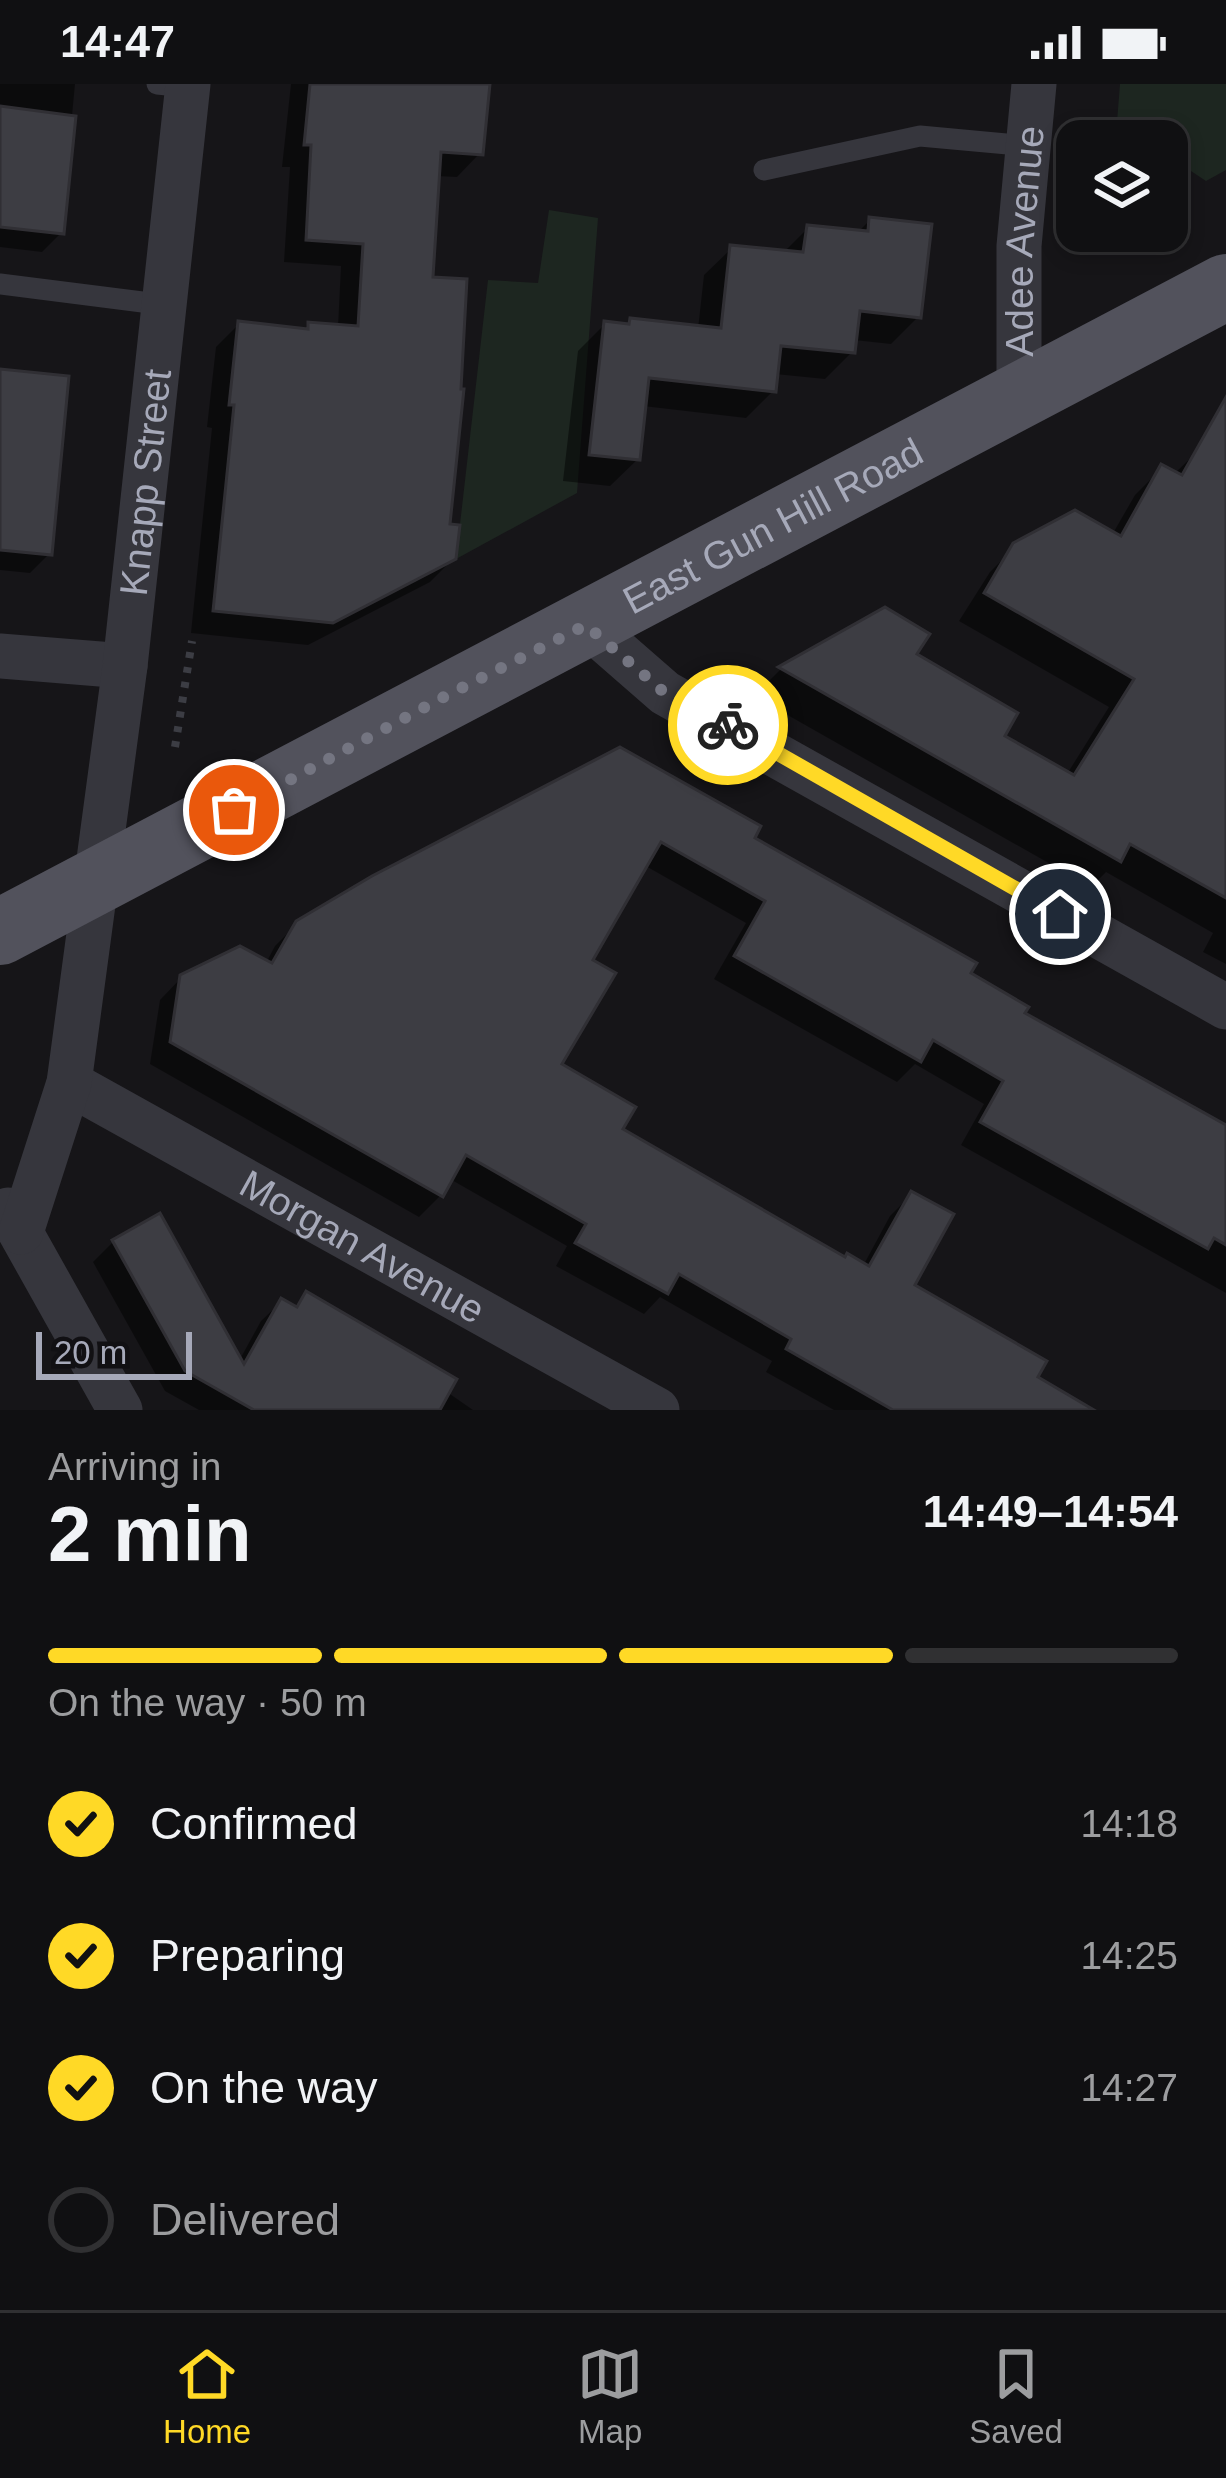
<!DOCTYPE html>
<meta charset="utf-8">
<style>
body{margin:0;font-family:Helvetica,sans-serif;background:#1e1e20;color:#f1f3f6;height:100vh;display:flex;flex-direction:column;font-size:45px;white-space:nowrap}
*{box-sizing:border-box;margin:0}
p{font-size:39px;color:#9c9d9f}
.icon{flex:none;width:66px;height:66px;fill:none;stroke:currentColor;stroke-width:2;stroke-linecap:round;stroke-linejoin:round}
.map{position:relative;height:1326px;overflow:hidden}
.drawer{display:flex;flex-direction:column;background:#101012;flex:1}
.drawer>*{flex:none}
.controls{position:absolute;left:1056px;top:36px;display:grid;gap:24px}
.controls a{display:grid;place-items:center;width:132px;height:132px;border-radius:24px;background:#101012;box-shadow:0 6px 18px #0003,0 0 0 3px #303032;font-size:60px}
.scale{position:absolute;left:36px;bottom:30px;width:156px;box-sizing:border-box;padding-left:12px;border:6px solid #a6a9b9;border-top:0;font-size:33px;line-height:42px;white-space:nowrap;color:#a6a9b9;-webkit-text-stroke:9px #111013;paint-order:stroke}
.pin{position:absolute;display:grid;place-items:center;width:102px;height:102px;color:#fff;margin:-51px;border:6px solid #fff;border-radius:50%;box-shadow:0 3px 12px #0007}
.courier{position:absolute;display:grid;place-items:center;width:120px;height:120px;margin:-60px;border:9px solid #ffd926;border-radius:50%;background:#fff;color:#222;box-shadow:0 3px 15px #0007}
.headline em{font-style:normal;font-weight:600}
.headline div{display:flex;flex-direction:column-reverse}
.headline{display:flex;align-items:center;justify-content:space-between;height:204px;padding:0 48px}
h1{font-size:78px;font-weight:600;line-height:90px}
.bar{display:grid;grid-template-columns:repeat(4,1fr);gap:18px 12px;align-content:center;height:144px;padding:0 48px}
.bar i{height:15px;border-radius:9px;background:#303032}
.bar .active{background:#ffd926}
.bar p{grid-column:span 4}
ol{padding:0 48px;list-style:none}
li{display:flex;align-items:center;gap:36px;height:132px}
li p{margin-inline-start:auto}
li .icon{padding:12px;border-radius:50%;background:#ffd926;color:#111;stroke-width:4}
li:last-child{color:#9c9d9f}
li i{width:66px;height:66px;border:6px solid #303032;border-radius:50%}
.status{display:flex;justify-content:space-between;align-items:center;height:84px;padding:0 60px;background:#101012;direction:ltr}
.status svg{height:33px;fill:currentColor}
.tabs{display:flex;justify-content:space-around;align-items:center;height:168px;border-top:3px solid #303032;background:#101012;font-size:33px;color:#9c9d9f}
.tabs a{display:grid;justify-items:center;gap:6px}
.tabs .active{color:#ffd926}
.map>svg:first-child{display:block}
.green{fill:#1d2620}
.shadow{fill:#0007}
.building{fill:#3d3d43;stroke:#302f34;stroke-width:3}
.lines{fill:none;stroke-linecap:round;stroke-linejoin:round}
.path{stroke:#3c3d44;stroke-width:8;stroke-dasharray:6 9;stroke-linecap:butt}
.lane{stroke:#36363d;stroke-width:21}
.street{stroke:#36363d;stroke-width:45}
.primary{stroke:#52525c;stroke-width:66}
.done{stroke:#747581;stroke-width:12;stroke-dasharray:0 21.6}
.route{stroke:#ffd926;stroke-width:15}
.labels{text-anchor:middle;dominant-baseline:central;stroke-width:10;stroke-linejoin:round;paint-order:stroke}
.street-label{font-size:39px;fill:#a6a9b9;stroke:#111013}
</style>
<div class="status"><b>14:47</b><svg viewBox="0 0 49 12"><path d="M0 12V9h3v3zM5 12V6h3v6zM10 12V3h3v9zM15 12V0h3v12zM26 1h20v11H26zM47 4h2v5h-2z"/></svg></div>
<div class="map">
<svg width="1226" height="1326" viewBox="0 0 1226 1326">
<rect width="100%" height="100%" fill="#161518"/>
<g class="green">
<path d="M 1120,0 L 1226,0 L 1226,86 L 1206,97 L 1167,71 L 1167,57 L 1146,57 L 1117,38 Z"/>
<path d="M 549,126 L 598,134 L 577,409 L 456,475 L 488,196 L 538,199 Z"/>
</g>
<g class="shadow">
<path d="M 0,0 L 75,0 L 61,149 L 42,168 L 0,163 Z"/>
<path d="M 291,0 L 488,0 L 480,69 L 457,93 L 436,92 L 429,196 L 446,443 L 454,474 L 430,498 L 308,561 L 191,549 L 212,344 L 207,343 L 216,263 L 239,240 L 304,247 L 309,242 L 338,243 L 341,182 L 284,178 L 290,83 L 282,83 Z"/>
<path d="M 870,136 L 918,233 L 891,260 L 854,256 L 852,268 L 825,295 L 775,290 L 773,307 L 746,334 L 643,322 L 638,375 L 610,402 L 563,397 L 578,267 L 605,240 L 626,242 L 631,237 L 698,245 L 704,191 L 732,164 L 783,169 L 808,144 L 857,149 Z"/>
<path d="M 0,288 L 49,470 L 30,489 L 0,486 Z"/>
<path d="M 1200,365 L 1226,379 L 1226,880 L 1203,868 L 1213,849 L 1164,821 L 1106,788 L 1091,803 L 754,612 L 780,586 L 885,527 L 913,571 L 1001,653 L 1067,690 L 1109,623 L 959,537 L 990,488 L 1018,460 L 1112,451 L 1135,411 L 1162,384 L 1174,390 Z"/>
<path d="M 620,667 L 751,755 L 967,890 L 1021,930 L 1226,1046 L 1226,1209 L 961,1061 L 984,1020 L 915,980 L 897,998 L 714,895 L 746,839 L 644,781 L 589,877 L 558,981 L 619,1046 L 845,1176 L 863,1182 L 890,1132 L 912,1110 L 911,1202 L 1034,1294 L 1088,1326 L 834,1326 L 766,1288 L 772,1277 L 660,1213 L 644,1230 L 556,1182 L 567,1162 L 450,1095 L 441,1111 L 419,1133 L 150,980 L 160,916 L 182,893 L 266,879 L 275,862 L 298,839 Z"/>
<path d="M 113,1158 L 239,1277 L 261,1237 L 282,1217 L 293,1224 L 307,1211 L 473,1326 L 199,1326 L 165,1307 L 93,1178 Z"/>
</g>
<g class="building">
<path d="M 310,0 L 490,0 L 483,71 L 441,68 L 433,193 L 467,195 L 461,305 L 464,305 L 450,440 L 460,441 L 456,475 L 333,539 L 213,527 L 234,321 L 229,321 L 238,237 L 308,245 L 308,238 L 358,242 L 363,160 L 306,156 L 311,61 L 304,61 Z"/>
<path d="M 0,22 L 76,32 L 64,150 L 0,143 Z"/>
<path d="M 869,133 L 932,140 L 921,234 L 860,227 L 855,269 L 781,262 L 776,308 L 649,294 L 640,376 L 589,371 L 604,237 L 629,240 L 630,234 L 721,244 L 730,161 L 803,168 L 807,141 L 868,147 Z"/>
<path d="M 0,285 L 69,292 L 52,471 L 0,466 Z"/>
<path d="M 1226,313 L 1226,814 L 1130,760 L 1121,778 L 778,583 L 885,523 L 930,550 L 917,570 L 1018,629 L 1005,652 L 1074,691 L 1134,595 L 984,509 L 1013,459 L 1075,426 L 1121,452 L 1161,380 L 1182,391 Z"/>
<path d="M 620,663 L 761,742 L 755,754 L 977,879 L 971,889 L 1029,923 L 1025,929 L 1226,1041 L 1226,1161 L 1214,1154 L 1208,1165 L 980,1038 L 1003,997 L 933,956 L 921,978 L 734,872 L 765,817 L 661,758 L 593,876 L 616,889 L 562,980 L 636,1023 L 623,1045 L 845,1173 L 847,1169 L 869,1182 L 911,1107 L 954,1130 L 915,1201 L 1047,1277 L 1038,1293 L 1094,1326 L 893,1326 L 786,1265 L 791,1255 L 679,1190 L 668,1210 L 575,1159 L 586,1140 L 466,1071 L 443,1113 L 170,958 L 180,891 L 240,862 L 272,879 L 296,837 L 372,792 Z"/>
<path d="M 160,1129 L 244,1280 L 281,1214 L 297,1223 L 306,1207 L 457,1295 L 440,1326 L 254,1326 L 185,1287 L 112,1156 Z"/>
</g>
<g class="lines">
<path class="path" d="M 175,663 L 192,557"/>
<g class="lane">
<path d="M 157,0 L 188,3"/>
<path d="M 764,86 L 920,52 L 1029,62"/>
<path d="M 0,200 L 166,221"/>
</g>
<g class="street">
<path id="s1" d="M 1019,313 L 1019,162 L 1034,0"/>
<path d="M 587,541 L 665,609 L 1226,923"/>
<path d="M 0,572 L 125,582"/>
<path id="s2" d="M 69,999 L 657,1326"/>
<path d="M 8,1126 L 120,1326"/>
<path id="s3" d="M 21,1148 L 69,999 L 125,582 L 188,0"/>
</g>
<path class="primary" id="s4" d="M 0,848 L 1226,203"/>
</g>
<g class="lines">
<path class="done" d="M 234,726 L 440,615 L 586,541 L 665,609 L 728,641"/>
<path class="route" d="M 728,641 L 1060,830"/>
</g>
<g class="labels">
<g class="street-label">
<text stroke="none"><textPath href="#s1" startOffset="156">Adee Avenue</textPath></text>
<text stroke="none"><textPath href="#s3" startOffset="762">Knapp Street</textPath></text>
<text stroke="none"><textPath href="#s4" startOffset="873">East Gun Hill Road</textPath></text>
<text stroke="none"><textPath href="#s2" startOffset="336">Morgan Avenue</textPath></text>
</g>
</g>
</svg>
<div class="controls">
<a><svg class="icon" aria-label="layers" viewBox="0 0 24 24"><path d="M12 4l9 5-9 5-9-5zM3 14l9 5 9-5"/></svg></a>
</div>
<div class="scale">20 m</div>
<div class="pin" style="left:234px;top:726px;background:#ea580c"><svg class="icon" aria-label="bag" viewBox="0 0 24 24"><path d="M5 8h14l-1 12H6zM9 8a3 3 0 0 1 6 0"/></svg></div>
<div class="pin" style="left:1060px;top:830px;background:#1f2937"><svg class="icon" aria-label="home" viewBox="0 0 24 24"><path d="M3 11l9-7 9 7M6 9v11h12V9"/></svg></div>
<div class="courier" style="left:728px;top:641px"><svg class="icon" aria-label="bike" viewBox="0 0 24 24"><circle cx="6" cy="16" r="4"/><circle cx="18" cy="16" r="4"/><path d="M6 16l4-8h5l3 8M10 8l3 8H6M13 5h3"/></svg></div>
</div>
<section class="drawer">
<div class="headline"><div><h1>2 min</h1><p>Arriving in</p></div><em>14:49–14:54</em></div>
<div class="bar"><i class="active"></i><i class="active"></i><i class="active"></i><i></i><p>On the way · 50 m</p></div>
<ol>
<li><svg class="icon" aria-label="check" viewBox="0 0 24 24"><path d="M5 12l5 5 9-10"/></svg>Confirmed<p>14:18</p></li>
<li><svg class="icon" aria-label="check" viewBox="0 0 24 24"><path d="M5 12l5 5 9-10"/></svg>Preparing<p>14:25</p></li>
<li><svg class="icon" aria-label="check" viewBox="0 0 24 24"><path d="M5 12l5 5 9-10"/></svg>On the way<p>14:27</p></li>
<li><i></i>Delivered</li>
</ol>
</section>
<nav class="tabs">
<a class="active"><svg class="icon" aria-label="home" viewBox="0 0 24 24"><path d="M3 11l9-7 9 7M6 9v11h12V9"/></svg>Home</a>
<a><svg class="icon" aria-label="map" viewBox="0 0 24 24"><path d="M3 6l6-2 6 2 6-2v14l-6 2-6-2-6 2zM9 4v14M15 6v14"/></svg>Map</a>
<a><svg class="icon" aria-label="saved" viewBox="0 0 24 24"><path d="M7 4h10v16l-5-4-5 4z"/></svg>Saved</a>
</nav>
